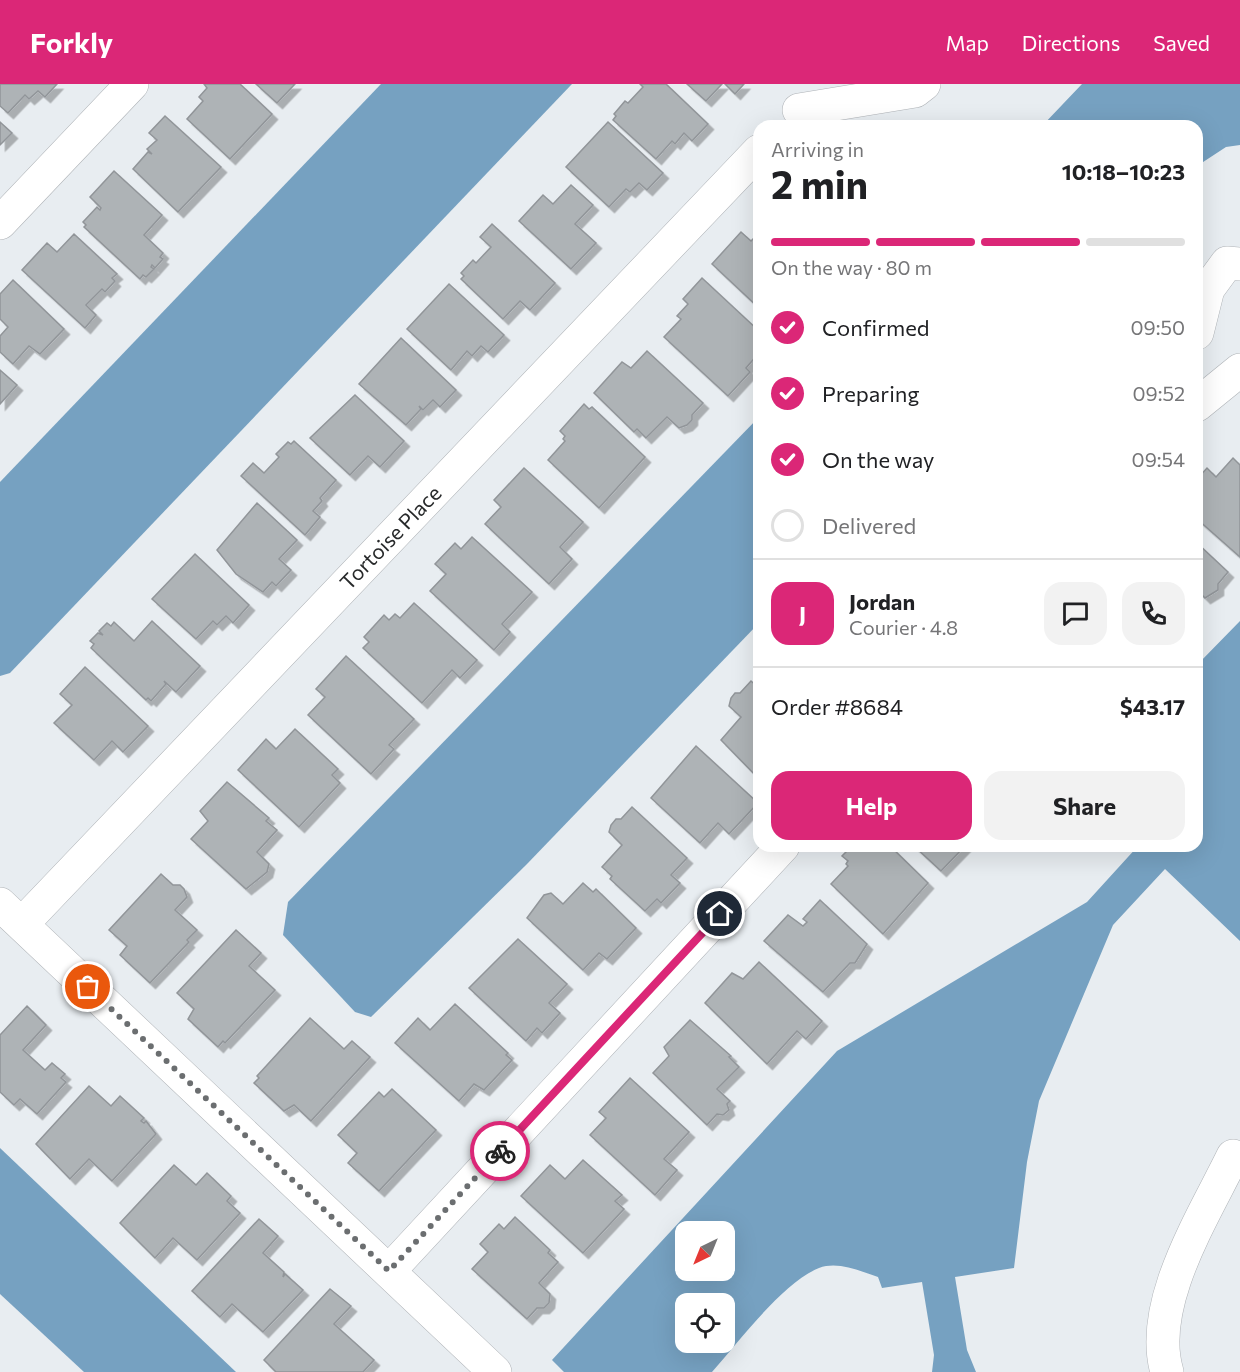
<!DOCTYPE html>
<meta charset="utf-8">
<style>
body{margin:0;font-family:Commissioner,sans-serif;background:#f2f2f2;color:#202124;height:100vh;display:flex;flex-direction:column;font-size:22px;white-space:nowrap}
*{box-sizing:border-box;margin:0}
p{font-size:20px;color:#757577}
.icon{flex:none;width:33px;height:33px;fill:none;stroke:currentColor;stroke-width:2;stroke-linecap:round;stroke-linejoin:round}
.map{position:relative;flex:1;overflow:hidden}
.sheet{position:absolute;left:753px;top:36px;width:450px;height:732px;display:flex;flex-direction:column;background:#fff;border-radius:18px;box-shadow:0 6px 24px #0002}
.sheet>*{flex:none}
.needle{width:39px;rotate:223deg}
.controls{position:absolute;left:675px;top:1137px;display:grid;gap:12px}
.controls a{display:grid;place-items:center;width:60px;height:60px;border-radius:12px;background:#fff;box-shadow:0 6px 24px #0002;font-size:30px}
.pin{position:absolute;display:grid;place-items:center;width:51px;height:51px;color:#fff;margin:-26px;border:3px solid #fff;border-radius:50%;box-shadow:0 2px 6px #0007}
.courier{position:absolute;display:grid;place-items:center;width:60px;height:60px;margin:-30px;border:4px solid #db2777;border-radius:50%;background:#fff;color:#222;box-shadow:0 2px 8px #0007}
.overview em{font-style:normal;font-weight:700}
.overview div{display:flex;flex-direction:column-reverse}
.overview{display:flex;align-items:center;justify-content:space-between;height:102px;padding:0 18px}
h1{font-size:39px;font-weight:700;line-height:45px}
.bar{display:grid;grid-template-columns:repeat(4,1fr);gap:9px 6px;align-content:center;height:72px;padding:0 18px}
.bar i{height:8px;border-radius:4px;background:#e0e0e0}
.bar .selected{background:#db2777}
.bar p{grid-column:span 4}
.line{display:flex;align-items:center;gap:15px;padding:0 18px;border-top:2px solid #e0e0e0}
.line div{flex:1}
.round{display:grid;place-items:center;flex:none;width:63px;height:63px;border-radius:18px;background:#f2f2f2}
ol{padding:0 18px;list-style:none}
li{display:flex;align-items:center;gap:18px;height:66px}
li p{margin-inline-start:auto}
li .icon{padding:6px;border-radius:50%;background:#db2777;color:#fff;stroke-width:4}
li:last-child{color:#757577}
li i{width:33px;height:33px;border:3px solid #e0e0e0;border-radius:50%}
.primary-button{display:flex;gap:12px;margin-top:auto;padding:12px 18px}
.primary-button a{flex:1;height:69px;border-radius:18px;background:#db2777;color:#fff;font-size:24px;font-weight:700;line-height:69px;text-align:center}
.primary-button a+a{background:#f2f2f2;color:#202124}
header{display:flex;align-items:center;gap:36px;box-sizing:border-box;height:84px;padding:0 30px;background:#db2777;color:#fff}
header strong{font-size:28px}
nav{display:flex;gap:33px;margin-inline-start:auto;font-size:21px}
.map>svg:first-child{display:block}
.water{fill:#76a1c1;fill-rule:evenodd}
.building{fill:#aeb3b6;stroke:#919599;stroke-width:1.5;filter:url(#shadow)}
.lines{fill:none;stroke-linecap:round;stroke-linejoin:round}
.minor-casing{stroke:#afb3b7;stroke-width:34}
.minor{stroke:#fff;stroke-width:33}
.done{stroke:#6b6e70;stroke-width:6;stroke-dasharray:0 10.8}
.route{stroke:#db2777;stroke-width:8}
.labels{text-anchor:middle;dominant-baseline:central;stroke-width:5;stroke-linejoin:round;paint-order:stroke}
.street-label{font-size:21px;fill:#27292a;stroke:#fff}
</style>
<header>
<strong>Forkly</strong>
<nav><a>Map</a><a>Directions</a><a>Saved</a></nav>
</header>
<div class="map">
<svg width="1240" height="1288" viewBox="0 0 1240 1288">
<defs>
<filter id="shadow"><feDropShadow dx="5.5" dy="5.5" stdDeviation="0" flood-color="#0004"/></filter>
</defs>
<rect width="100%" height="100%" fill="#e8edf1"/>
<g class="water">
<path d="M 381,0 L 572,0 L 10,589 L 0,592 L 0,398 Z"/>
<path d="M 1082,0 L 1240,0 L 1240,61 L 1226,63 L 1197,82 L 1197,42 L 1042,42 Z"/>
<path d="M 759,333 L 759,539 L 527,780 L 371,933 L 355,928 L 283,851 L 288,818 Z"/>
<path d="M 1240,537 L 1240,857 L 1165,785 L 1113,841 L 1039,1017 L 1027,1078 L 1014,1184 L 955,1193 L 967,1266 L 976,1288 L 932,1288 L 934,1271 L 922,1198 L 882,1204 L 878,1193 C 860,1187 838,1177 819,1184 C 782,1199 739,1258 712,1288 L 564,1288 L 552,1276 L 837,967 L 1087,818 L 1138,762 L 1197,762 L 1197,581 ZM 686,1148 L 724,1148 L 724,1186 L 686,1186 ZM 686,1220 L 724,1220 L 724,1258 L 686,1258 Z"/>
<path d="M 0,1064 L 236,1288 L 84,1288 L 0,1210 Z"/>
</g>
<g class="building">
<path d="M 0,0 L 57,0 L 45,13 L 38,7 L 29,15 L 25,11 L 8,29 L 0,22 Z"/>
<path d="M 204,0 L 240,0 L 272,30 L 230,75 L 187,35 L 203,17 L 199,13 L 207,4 Z"/>
<path d="M 256,0 L 295,0 L 277,19 Z"/>
<path d="M 640,0 L 666,0 L 708,40 L 692,57 L 684,49 L 675,60 L 672,57 L 656,75 L 613,36 L 616,32 L 614,30 L 625,17 L 628,19 L 643,3 Z"/>
<path d="M 687,0 L 722,0 L 706,17 Z"/>
<path d="M 725,0 L 744,0 L 735,10 Z"/>
<path d="M 165,32 L 221,83 L 178,128 L 133,85 L 148,68 L 152,70 L 147,65 L 157,56 L 149,49 Z"/>
<path d="M 0,38 L 12,49 L 0,61 Z"/>
<path d="M 608,38 L 663,89 L 647,106 L 639,99 L 630,108 L 626,105 L 609,123 L 566,83 Z"/>
<path d="M 114,87 L 162,131 L 144,151 L 163,169 L 160,173 L 163,175 L 155,184 L 152,181 L 151,183 L 154,185 L 146,193 L 143,191 L 140,195 L 84,143 L 86,141 L 83,138 L 97,123 L 100,126 L 101,124 L 90,113 Z"/>
<path d="M 571,101 L 593,121 L 575,140 L 596,159 L 571,185 L 519,137 L 543,111 L 553,120 Z"/>
<path d="M 492,140 L 555,199 L 530,226 L 520,217 L 503,235 L 461,195 L 464,192 L 461,189 L 473,176 L 476,179 L 491,163 L 480,153 Z"/>
<path d="M 741,148 L 751,157 L 759,149 L 759,224 L 712,180 Z"/>
<path d="M 74,150 L 117,190 L 112,194 L 115,197 L 105,208 L 102,205 L 86,221 L 96,231 L 85,244 L 22,186 L 47,159 L 57,168 Z"/>
<path d="M 702,194 L 759,247 L 759,269 L 746,284 L 750,288 L 728,312 L 664,253 L 681,235 L 677,232 L 688,220 L 683,215 Z"/>
<path d="M 13,196 L 64,245 L 40,270 L 29,262 L 13,280 L 0,268 L 0,252 L 8,243 L 0,235 L 0,210 Z"/>
<path d="M 449,200 L 504,251 L 488,268 L 481,262 L 472,272 L 467,267 L 451,286 L 407,245 Z"/>
<path d="M 401,254 L 456,306 L 440,323 L 433,316 L 423,326 L 419,322 L 421,325 L 406,341 L 359,300 Z"/>
<path d="M 647,267 L 703,319 L 692,331 L 692,336 L 687,341 L 679,344 L 667,333 L 646,354 L 637,345 L 634,348 L 594,309 L 622,278 L 631,284 Z"/>
<path d="M 0,286 L 17,301 L 0,320 Z"/>
<path d="M 355,311 L 404,357 L 380,383 L 368,372 L 350,391 L 310,354 Z"/>
<path d="M 584,320 L 589,325 L 592,323 L 645,373 L 599,424 L 548,376 L 565,357 L 563,355 L 565,352 L 560,347 Z"/>
<path d="M 294,357 L 336,396 L 320,414 L 322,417 L 313,427 L 320,433 L 305,451 L 241,392 L 253,379 L 264,389 L 279,373 L 276,370 L 288,358 L 291,360 Z"/>
<path d="M 1233,374 L 1240,381 L 1240,473 L 1197,435 L 1197,395 L 1207,384 L 1216,393 Z"/>
<path d="M 524,384 L 583,438 L 560,463 L 572,475 L 549,500 L 485,440 L 501,423 L 494,416 Z"/>
<path d="M 257,419 L 297,456 L 279,475 L 291,486 L 276,502 L 272,498 L 263,508 L 236,490 L 217,466 Z"/>
<path d="M 472,453 L 532,508 L 502,540 L 510,548 L 494,566 L 430,507 L 446,490 L 435,480 L 455,459 L 461,465 Z"/>
<path d="M 1197,459 L 1228,488 L 1218,500 L 1218,506 L 1205,514 L 1197,506 Z"/>
<path d="M 195,470 L 249,521 L 233,539 L 226,532 L 217,541 L 213,537 L 196,555 L 152,515 Z"/>
<path d="M 414,519 L 477,576 L 460,594 L 452,586 L 422,619 L 363,564 L 369,558 L 364,553 L 384,531 L 389,536 L 395,530 L 400,534 Z"/>
<path d="M 152,537 L 200,582 L 176,608 L 164,597 L 166,600 L 151,617 L 148,614 L 146,616 L 91,564 L 94,560 L 90,557 L 98,549 L 103,551 L 99,547 L 107,539 L 111,542 L 114,538 L 134,557 Z"/>
<path d="M 346,572 L 414,635 L 389,661 L 394,665 L 371,690 L 308,631 L 325,613 L 316,605 Z"/>
<path d="M 85,583 L 148,642 L 123,668 L 112,657 L 94,676 L 54,639 L 72,621 L 60,610 Z"/>
<path d="M 751,597 L 759,604 L 759,695 L 721,656 L 741,633 L 729,622 L 731,614 L 735,609 L 740,609 Z"/>
<path d="M 295,645 L 338,685 L 332,691 L 340,699 L 299,743 L 238,686 L 266,655 L 276,665 Z"/>
<path d="M 696,662 L 758,719 L 729,750 L 718,739 L 700,759 L 651,714 Z"/>
<path d="M 227,698 L 269,734 L 266,737 L 277,746 L 257,768 L 269,780 L 267,788 L 246,805 L 191,755 L 208,737 L 200,727 Z"/>
<path d="M 632,723 L 687,774 L 671,791 L 680,799 L 661,819 L 657,815 L 645,827 L 610,795 L 612,792 L 602,783 L 622,761 L 609,748 L 611,741 L 616,735 L 621,735 Z"/>
<path d="M 852,762 L 890,762 L 928,799 L 883,850 L 831,800 L 848,782 L 846,780 L 848,777 L 842,772 Z"/>
<path d="M 914,762 L 965,762 L 941,787 Z"/>
<path d="M 161,790 L 173,801 L 180,801 L 184,805 L 187,813 L 175,826 L 197,846 L 187,856 L 189,858 L 150,899 L 120,871 L 127,862 L 109,846 Z"/>
<path d="M 583,799 L 593,808 L 596,805 L 636,844 L 607,875 L 599,869 L 583,886 L 527,834 L 544,811 L 551,809 L 563,820 Z"/>
<path d="M 820,816 L 867,860 L 855,879 L 850,879 L 823,908 L 764,857 L 788,831 L 803,842 L 807,838 L 803,835 Z"/>
<path d="M 236,846 L 261,869 L 249,882 L 275,906 L 225,959 L 223,957 L 218,963 L 188,935 L 194,925 L 177,909 Z"/>
<path d="M 518,855 L 567,900 L 549,919 L 560,929 L 542,949 L 537,944 L 526,957 L 469,904 Z"/>
<path d="M 759,878 L 822,937 L 806,955 L 797,947 L 767,980 L 705,919 L 732,889 L 743,895 Z"/>
<path d="M 455,920 L 508,969 L 506,971 L 512,976 L 484,1006 L 474,1000 L 459,1017 L 395,959 L 418,934 L 430,946 Z"/>
<path d="M 27,922 L 46,941 L 23,966 L 45,986 L 52,979 L 65,990 L 61,994 L 66,998 L 37,1030 L 20,1015 L 14,1021 L 0,1008 L 0,951 Z"/>
<path d="M 310,934 L 344,965 L 352,957 L 370,973 L 311,1037 L 294,1021 L 284,1027 L 254,999 L 259,994 L 257,992 Z"/>
<path d="M 690,936 L 731,972 L 729,973 L 739,983 L 717,1005 L 730,1017 L 727,1020 L 729,1026 L 723,1031 L 717,1030 L 707,1041 L 653,989 L 669,972 L 664,963 Z"/>
<path d="M 630,994 L 689,1048 L 664,1075 L 677,1086 L 655,1111 L 590,1051 L 606,1034 L 599,1028 Z"/>
<path d="M 89,1002 L 111,1022 L 120,1012 L 144,1034 L 141,1037 L 144,1039 L 146,1037 L 156,1050 L 112,1097 L 89,1075 L 70,1095 L 36,1060 Z"/>
<path d="M 392,1005 L 436,1046 L 379,1107 L 348,1079 L 357,1069 L 338,1051 L 379,1008 L 384,1013 Z"/>
<path d="M 583,1076 L 622,1111 L 615,1117 L 624,1125 L 583,1169 L 521,1112 L 550,1081 L 565,1095 Z"/>
<path d="M 174,1081 L 196,1101 L 207,1089 L 231,1112 L 227,1117 L 240,1129 L 197,1176 L 173,1154 L 155,1174 L 120,1139 Z"/>
<path d="M 515,1133 L 550,1166 L 548,1169 L 558,1178 L 539,1199 L 550,1210 L 549,1219 L 544,1224 L 537,1224 L 527,1235 L 472,1185 L 488,1168 L 480,1160 L 499,1140 L 504,1145 Z"/>
<path d="M 259,1135 L 278,1152 L 263,1169 L 284,1188 L 283,1193 L 285,1190 L 303,1206 L 263,1248 L 232,1220 L 220,1233 L 192,1207 Z"/>
<path d="M 330,1205 L 351,1222 L 334,1240 L 374,1276 L 363,1288 L 276,1288 L 264,1276 Z"/>
</g>
<g class="lines">
<g class="minor-casing">
<g id="minor">
<path d="M 799,26 L 915,7 L 924,0"/>
<path d="M 0,139 L 132,0"/>
<path d="M 1197,249 L 1208,205 L 1227,179 L 1240,180"/>
<path d="M 1197,321 L 1240,286"/>
<path d="M 0,820 L 495,1288"/>
<path d="M 22,840 L 759,67"/>
<path d="M 389,1187 L 783,762"/>
<path d="M 1167,1288 C 1147,1220 1204,1132 1233,1072"/>
</g>
</g>
<use href="#minor" class="minor"/>
</g>
<g class="lines">
<path class="done" d="M 88,903 L 389,1187 L 500,1067"/>
<path class="route" d="M 500,1067 L 720,830"/>
</g>
<g class="labels">
<g class="street-label">
<text transform="translate(390 453) rotate(-46)">Tortoise Place</text>
</g>
</g>
</svg>
<div class="controls">
<a><svg class="needle" viewBox="-14 -14 28 28"><path d="M0-13l5 13h-10z" fill="#e53935"/><path d="M0 13l5-13h-10z" fill="#757577"/></svg></a>
<a><svg class="icon" aria-label="locate" viewBox="0 0 24 24"><circle cx="12" cy="12" r="6"/><path d="M12 2v4M12 18v4M2 12h4M18 12h4"/></svg></a>
</div>
<div class="pin" style="left:88px;top:903px;background:#ea580c"><svg class="icon" aria-label="bag" viewBox="0 0 24 24"><path d="M5 8h14l-1 12H6zM9 8a3 3 0 0 1 6 0"/></svg></div>
<div class="pin" style="left:720px;top:830px;background:#1f2937"><svg class="icon" aria-label="home" viewBox="0 0 24 24"><path d="M3 11l9-7 9 7M6 9v11h12V9"/></svg></div>
<div class="courier" style="left:500px;top:1067px"><svg class="icon" aria-label="bike" viewBox="0 0 24 24"><circle cx="6" cy="16" r="4"/><circle cx="18" cy="16" r="4"/><path d="M6 16l4-8h5l3 8M10 8l3 8H6M13 5h3"/></svg></div>
<section class="sheet">
<div class="overview"><div><h1>2 min</h1><p>Arriving in</p></div><em>10:18–10:23</em></div>
<div class="bar"><i class="selected"></i><i class="selected"></i><i class="selected"></i><i></i><p>On the way · 80 m</p></div>
<ol>
<li><svg class="icon" aria-label="check" viewBox="0 0 24 24"><path d="M5 12l5 5 9-10"/></svg>Confirmed<p>09:50</p></li>
<li><svg class="icon" aria-label="check" viewBox="0 0 24 24"><path d="M5 12l5 5 9-10"/></svg>Preparing<p>09:52</p></li>
<li><svg class="icon" aria-label="check" viewBox="0 0 24 24"><path d="M5 12l5 5 9-10"/></svg>On the way<p>09:54</p></li>
<li><i></i>Delivered</li>
</ol>
<div class="line" style="height:108px"><b class="round" style="background:#db2777;color:#fff">J</b><div><b>Jordan</b><p>Courier · 4.8</p></div><a class="round"><svg class="icon" aria-label="chat" viewBox="0 0 24 24"><path d="M4 5h16v11H9l-5 4z"/></svg></a><a class="round"><svg class="icon" aria-label="phone" viewBox="0 0 24 24"><path d="M5 4h4l2 5-3 2q2 4 5 5l2-3 5 2v4C11 20 4 13 5 4z"/></svg></a></div>
<div class="line" style="height:78px"><div>Order #8684</div><b>$43.17</b></div>
<div class="primary-button"><a>Help</a><a>Share</a></div>
</section>
</div>
